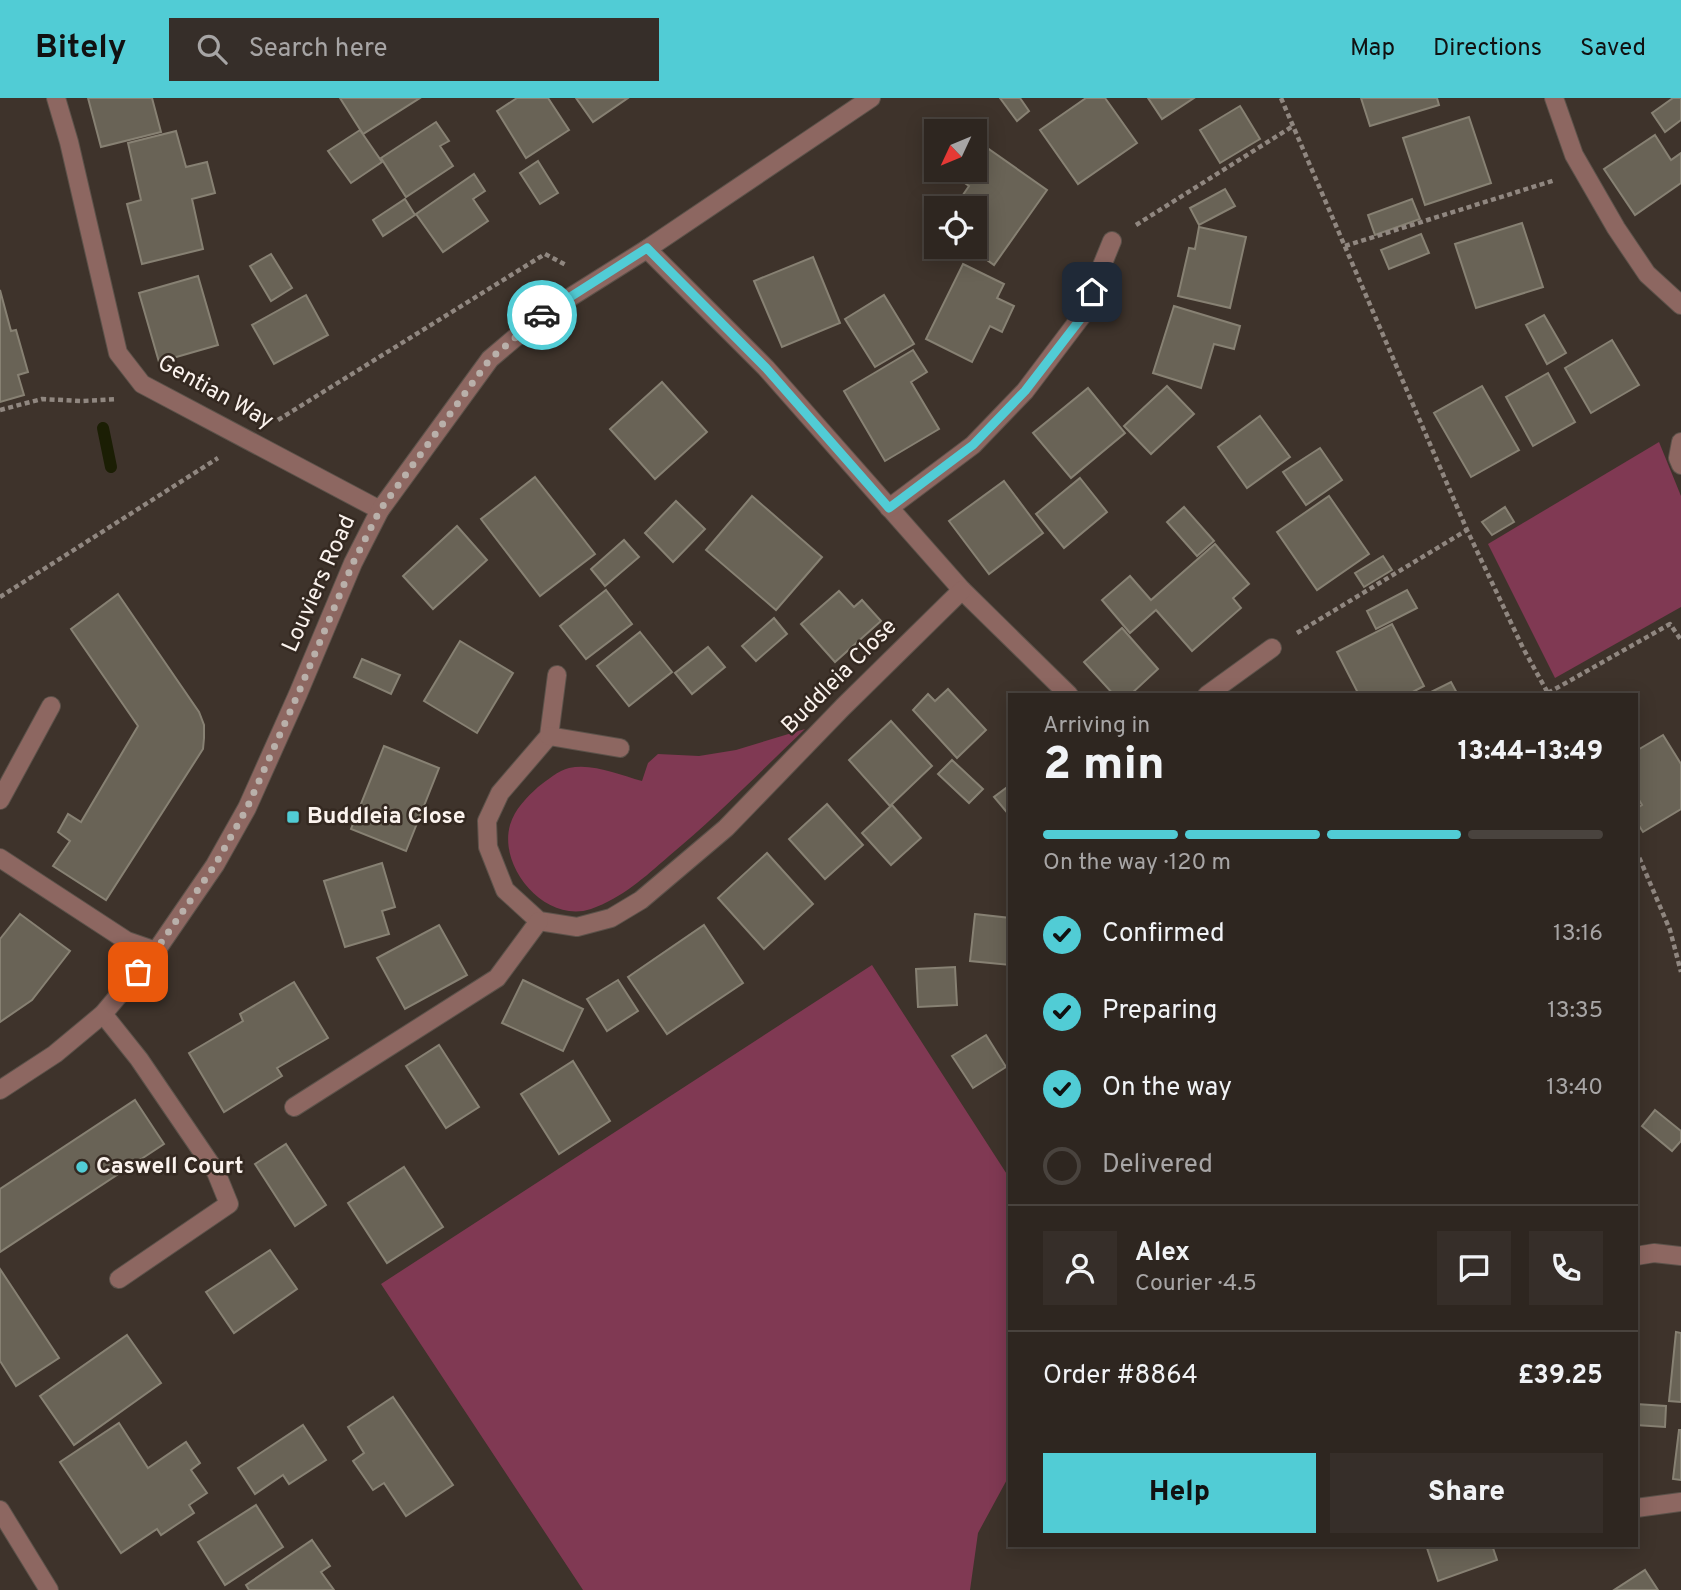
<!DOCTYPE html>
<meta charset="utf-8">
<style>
body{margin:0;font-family:Overpass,sans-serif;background:#362e29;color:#f1f3f6;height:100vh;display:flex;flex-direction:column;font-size:26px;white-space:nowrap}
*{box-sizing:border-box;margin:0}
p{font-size:23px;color:#a7a5a5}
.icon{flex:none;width:38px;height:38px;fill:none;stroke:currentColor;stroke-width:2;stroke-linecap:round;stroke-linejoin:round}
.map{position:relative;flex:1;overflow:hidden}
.details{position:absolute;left:1008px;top:595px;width:630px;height:854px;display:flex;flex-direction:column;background:#2e2620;border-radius:0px;box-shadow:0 4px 18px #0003,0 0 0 2px #49433e}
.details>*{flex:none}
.needle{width:46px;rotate:226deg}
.buttons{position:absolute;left:924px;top:21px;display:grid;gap:14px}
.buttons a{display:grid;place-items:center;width:63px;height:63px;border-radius:0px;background:#2e2620;box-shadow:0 4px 18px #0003,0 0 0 2px #49433e;font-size:35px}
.pin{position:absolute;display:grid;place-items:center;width:60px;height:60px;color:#fff;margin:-30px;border-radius:14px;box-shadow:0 4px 10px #0006}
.courier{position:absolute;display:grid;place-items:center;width:70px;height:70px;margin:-35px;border:5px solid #51ccd5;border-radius:50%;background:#fff;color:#222;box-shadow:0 2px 9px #0007}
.head em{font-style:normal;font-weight:800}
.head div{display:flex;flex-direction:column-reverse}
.head{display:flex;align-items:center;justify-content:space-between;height:119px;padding:0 35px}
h1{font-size:46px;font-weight:800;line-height:52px}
.bar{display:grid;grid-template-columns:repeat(4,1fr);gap:10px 7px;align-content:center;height:84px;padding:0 35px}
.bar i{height:9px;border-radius:5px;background:#49433e}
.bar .on{background:#51ccd5}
.bar p{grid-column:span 4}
.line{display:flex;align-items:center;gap:18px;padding:0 35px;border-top:2px solid #49433e}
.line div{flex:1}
.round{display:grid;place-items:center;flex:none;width:74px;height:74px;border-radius:0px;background:#362e29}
ol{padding:0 35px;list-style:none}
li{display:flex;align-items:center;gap:21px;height:77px}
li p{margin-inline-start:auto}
li .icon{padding:7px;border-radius:50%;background:#51ccd5;color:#111;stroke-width:4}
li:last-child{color:#a7a5a5}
li i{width:38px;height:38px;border:4px solid #49433e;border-radius:50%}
.cta{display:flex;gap:14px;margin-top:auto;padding:14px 35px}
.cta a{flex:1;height:80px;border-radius:0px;background:#51ccd5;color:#111;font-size:28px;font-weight:800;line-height:80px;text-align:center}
.cta a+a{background:#362e29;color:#f1f3f6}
header{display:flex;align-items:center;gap:42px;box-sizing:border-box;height:98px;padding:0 35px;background:#51ccd5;color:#111}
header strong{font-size:33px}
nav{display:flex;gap:38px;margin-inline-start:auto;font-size:24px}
.search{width:490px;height:63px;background:#362e29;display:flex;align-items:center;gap:18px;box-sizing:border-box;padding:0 24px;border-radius:0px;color:#a7a5a5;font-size:26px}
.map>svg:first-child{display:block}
.green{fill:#803953}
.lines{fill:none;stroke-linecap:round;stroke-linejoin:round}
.stream{stroke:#1b1e04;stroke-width:12}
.building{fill:#696356;stroke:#878173;stroke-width:2}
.lane-casing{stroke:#5c524a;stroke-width:20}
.street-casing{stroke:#5c524a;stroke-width:20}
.path{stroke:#908780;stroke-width:4.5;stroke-dasharray:5 3.5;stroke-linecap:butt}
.lane{stroke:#8d6761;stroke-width:18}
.street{stroke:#8d6761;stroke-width:18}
.done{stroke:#b9b0aa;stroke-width:7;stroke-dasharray:0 12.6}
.route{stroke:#51ccd5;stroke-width:9}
.poi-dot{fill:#51ccd5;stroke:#342921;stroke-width:2.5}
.labels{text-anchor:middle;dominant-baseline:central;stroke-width:5;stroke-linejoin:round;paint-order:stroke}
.street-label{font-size:23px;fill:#fbf3ee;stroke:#342921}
.poi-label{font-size:23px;font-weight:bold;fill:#fbf3ee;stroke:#342921;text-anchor:start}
</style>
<header>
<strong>Bitely</strong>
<div class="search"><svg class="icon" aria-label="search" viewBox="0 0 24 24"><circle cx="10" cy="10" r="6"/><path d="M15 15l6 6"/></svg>Search here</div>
<nav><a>Map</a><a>Directions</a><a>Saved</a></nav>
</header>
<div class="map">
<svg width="1681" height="1492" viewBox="0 0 1681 1492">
<rect width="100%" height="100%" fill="#3e332b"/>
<g class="green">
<path d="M 1659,344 L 1681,398 L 1681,509 L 1555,580 L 1488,446 Z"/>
<path d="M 805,631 C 760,674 717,718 669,758 C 645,779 622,800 591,811 C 546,826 498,770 510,727 C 515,711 526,700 538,689 C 546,683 559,672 569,670 C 593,665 619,677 642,683 L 648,665 L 658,656 L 699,658 L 736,652 Z"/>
<path d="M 872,867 L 1010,1081 L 1010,1376 L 978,1435 L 970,1492 L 583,1492 L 381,1186 Z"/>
</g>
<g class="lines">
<path class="stream" d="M 103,330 L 111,369"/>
</g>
<g class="building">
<path d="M 88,0 L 152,0 L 161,34 L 101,49 Z"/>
<path d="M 340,0 L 420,0 L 363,36 Z"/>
<path d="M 517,0 L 548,0 L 569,32 L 526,60 L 497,13 Z"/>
<path d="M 576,0 L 628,0 L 593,24 Z"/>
<path d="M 1000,0 L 1020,0 L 1029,13 L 1017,23 Z"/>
<path d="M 1086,0 L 1105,0 L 1137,45 L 1078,86 L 1040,32 Z"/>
<path d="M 1148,0 L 1194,0 L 1162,21 Z"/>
<path d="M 1361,0 L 1437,0 L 1439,7 L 1370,28 Z"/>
<path d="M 1673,0 L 1681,0 L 1681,22 L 1665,34 L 1652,15 Z"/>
<path d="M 1240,8 L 1260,41 L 1220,65 L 1200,32 Z"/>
<path d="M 1469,19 L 1491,85 L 1425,107 L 1403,40 Z"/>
<path d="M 436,24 L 449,43 L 440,48 L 453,68 L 406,99 L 381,60 Z"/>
<path d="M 360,32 L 382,64 L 351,85 L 328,53 Z"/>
<path d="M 176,33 L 186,69 L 207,64 L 215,95 L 192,101 L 203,151 L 142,166 L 127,106 L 141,102 L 128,45 Z"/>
<path d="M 1655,37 L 1671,62 L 1681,55 L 1681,85 L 1635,117 L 1604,71 Z"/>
<path d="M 976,42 L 1047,92 L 994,167 L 969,149 L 975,149 L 975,110 L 954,110 L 969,88 L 952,76 L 955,72 L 975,72 Z"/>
<path d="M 538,63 L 558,95 L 540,106 L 520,75 Z"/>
<path d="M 474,76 L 485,93 L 473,101 L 488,123 L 443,154 L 416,116 Z"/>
<path d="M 1225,91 L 1235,108 L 1199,127 L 1190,110 Z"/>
<path d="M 405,101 L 415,117 L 383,138 L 373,122 Z"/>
<path d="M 1412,101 L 1420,121 L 1375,137 L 1368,117 Z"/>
<path d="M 1522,125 L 1543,189 L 1476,210 L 1455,146 Z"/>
<path d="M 1199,129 L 1246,139 L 1230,210 L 1178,198 L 1189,150 L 1195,151 Z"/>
<path d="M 1421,136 L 1429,155 L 1389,171 L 1381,152 Z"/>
<path d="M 271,156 L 292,190 L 271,203 L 250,168 Z"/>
<path d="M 813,159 L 840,225 L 782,249 L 754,183 Z"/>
<path d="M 963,166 L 1004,186 L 997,200 L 1014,208 L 1002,234 L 990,228 L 972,264 L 926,241 Z"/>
<path d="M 198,178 L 218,247 L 159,264 L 139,195 Z"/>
<path d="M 0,192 L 11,233 L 16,232 L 28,274 L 18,277 L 24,297 L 0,304 Z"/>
<path d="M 306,197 L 328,237 L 274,266 L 252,227 Z"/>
<path d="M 884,197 L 914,246 L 875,269 L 845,221 Z"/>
<path d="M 1174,208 L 1240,228 L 1234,251 L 1214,246 L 1201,290 L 1153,275 Z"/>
<path d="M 1544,217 L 1566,255 L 1547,266 L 1526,227 Z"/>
<path d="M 1612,242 L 1639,287 L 1591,315 L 1565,270 Z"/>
<path d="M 913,252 L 927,274 L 911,284 L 939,331 L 885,363 L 844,293 Z"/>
<path d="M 1548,275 L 1575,324 L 1533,348 L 1506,299 Z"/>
<path d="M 662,284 L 707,334 L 655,381 L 610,331 Z"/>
<path d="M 1167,288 L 1194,316 L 1151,356 L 1124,328 Z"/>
<path d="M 1482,288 L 1519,352 L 1471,379 L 1434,315 Z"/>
<path d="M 1088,290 L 1125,335 L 1071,380 L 1033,335 Z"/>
<path d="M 1260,318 L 1290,359 L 1247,390 L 1218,349 Z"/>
<path d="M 1320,350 L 1342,382 L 1306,407 L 1283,374 Z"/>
<path d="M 535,379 L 595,456 L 540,498 L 481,421 Z"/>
<path d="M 1080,380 L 1107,414 L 1064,450 L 1036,416 Z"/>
<path d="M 1004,383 L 1043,435 L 989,476 L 949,423 Z"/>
<path d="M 752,398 L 822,459 L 776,512 L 706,452 Z"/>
<path d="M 1329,398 L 1369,456 L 1317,492 L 1277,434 Z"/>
<path d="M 676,403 L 705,431 L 673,464 L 645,435 Z"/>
<path d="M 1184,409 L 1214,443 L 1197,458 L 1167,424 Z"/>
<path d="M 1505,409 L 1514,424 L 1492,437 L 1482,424 Z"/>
<path d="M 457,428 L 487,462 L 433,511 L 403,478 Z"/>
<path d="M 624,442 L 639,459 L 605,488 L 591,471 Z"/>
<path d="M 1215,446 L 1249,486 L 1233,500 L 1241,510 L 1192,553 L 1156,512 L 1130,535 L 1102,502 L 1130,478 L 1151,502 Z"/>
<path d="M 1383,458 L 1392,472 L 1364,489 L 1355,475 Z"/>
<path d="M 606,492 L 632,526 L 586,561 L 560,528 Z"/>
<path d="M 1407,492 L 1417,510 L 1376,531 L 1367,513 Z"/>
<path d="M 839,493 L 854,509 L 862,502 L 881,523 L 835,564 L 801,526 Z"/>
<path d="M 118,496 L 199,614 L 204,627 L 204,640 L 203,651 L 106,802 L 53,768 L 70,743 L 58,734 L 68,716 L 81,724 L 138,628 L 71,531 Z"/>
<path d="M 774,520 L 787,536 L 756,563 L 742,548 Z"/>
<path d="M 1392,526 L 1424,588 L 1407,597 L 1359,597 L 1337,554 Z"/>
<path d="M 1122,530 L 1158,571 L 1130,597 L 1114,597 L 1084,564 Z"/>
<path d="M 640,534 L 672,574 L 629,608 L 597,568 Z"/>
<path d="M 460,543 L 513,575 L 477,635 L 424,603 Z"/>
<path d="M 708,549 L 725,569 L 692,596 L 675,575 Z"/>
<path d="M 362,561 L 400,577 L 391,596 L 354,579 Z"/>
<path d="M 1451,584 L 1458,597 L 1425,597 Z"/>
<path d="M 948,591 L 986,632 L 957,660 L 913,612 L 928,596 L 935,603 Z"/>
<path d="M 891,623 L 932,668 L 890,708 L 849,662 Z"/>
<path d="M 1663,637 L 1681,666 L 1681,711 L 1643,734 L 1636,723 L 1636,711 L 1642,707 L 1636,697 L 1636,653 Z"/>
<path d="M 384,648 L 439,670 L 406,753 L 351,731 Z"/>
<path d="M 952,662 L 983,691 L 969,705 L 938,676 Z"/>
<path d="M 1010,687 L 1010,718 L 994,699 Z"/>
<path d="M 827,706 L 863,747 L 825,781 L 789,741 Z"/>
<path d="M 892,707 L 921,740 L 891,767 L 862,735 Z"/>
<path d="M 767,755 L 813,806 L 764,851 L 718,800 Z"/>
<path d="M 382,765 L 395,809 L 382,813 L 389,836 L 345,849 L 324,783 Z"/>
<path d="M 20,816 L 70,853 L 32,902 L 0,924 L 0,841 Z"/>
<path d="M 975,816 L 1010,820 L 1010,867 L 970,863 Z"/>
<path d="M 439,827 L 467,877 L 405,911 L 377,860 Z"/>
<path d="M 704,827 L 743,885 L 667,936 L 628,879 Z"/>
<path d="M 955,869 L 957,907 L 918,909 L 916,871 Z"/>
<path d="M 523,882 L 583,911 L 563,953 L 502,925 Z"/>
<path d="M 618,882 L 638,913 L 607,933 L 587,901 Z"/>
<path d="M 294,884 L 328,940 L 277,970 L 282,978 L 224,1014 L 189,955 L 243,923 L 240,916 Z"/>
<path d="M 986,937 L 1006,969 L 973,990 L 952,958 Z"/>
<path d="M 439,947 L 479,1009 L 446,1030 L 406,968 Z"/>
<path d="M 573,963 L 610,1023 L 559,1056 L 521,996 Z"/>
<path d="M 135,1002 L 164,1046 L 0,1154 L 0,1091 Z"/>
<path d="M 1655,1012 L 1681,1033 L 1681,1043 L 1672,1053 L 1642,1028 Z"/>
<path d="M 286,1046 L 326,1107 L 295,1128 L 255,1066 Z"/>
<path d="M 404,1069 L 443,1129 L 387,1165 L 348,1105 Z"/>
<path d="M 270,1152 L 297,1191 L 234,1235 L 206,1194 Z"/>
<path d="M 0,1171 L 59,1260 L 16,1288 L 0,1263 Z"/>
<path d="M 1676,1234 L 1681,1235 L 1681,1304 L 1669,1303 Z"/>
<path d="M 127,1237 L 161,1285 L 74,1347 L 40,1298 Z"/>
<path d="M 393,1299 L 453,1387 L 406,1418 L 384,1385 L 373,1392 L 353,1363 L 364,1355 L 348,1329 Z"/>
<path d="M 1636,1306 L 1666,1308 L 1665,1329 L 1636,1327 Z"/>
<path d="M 119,1325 L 148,1370 L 186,1344 L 200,1365 L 191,1372 L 207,1395 L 189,1407 L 194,1415 L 161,1437 L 157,1431 L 121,1455 L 60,1364 Z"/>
<path d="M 303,1327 L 326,1362 L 289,1386 L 283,1377 L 255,1396 L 238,1370 Z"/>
<path d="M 1679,1332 L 1681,1332 L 1681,1382 L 1673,1381 Z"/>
<path d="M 256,1407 L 283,1449 L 225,1487 L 198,1444 Z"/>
<path d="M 312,1442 L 330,1468 L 321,1474 L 334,1492 L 249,1492 L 246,1487 Z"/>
<path d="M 1426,1447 L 1492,1447 L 1497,1462 L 1438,1483 Z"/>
<path d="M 1645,1472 L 1658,1492 L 1614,1492 Z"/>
</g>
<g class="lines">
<g class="lane-casing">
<g id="lane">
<path d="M 0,702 L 51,608"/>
<path d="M 0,760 L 127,843 L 156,853"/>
<path d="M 103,916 L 139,961 L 216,1074 L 229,1106 L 119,1181"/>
<path d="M 1636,1410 L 1681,1404"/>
</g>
</g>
<g class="street-casing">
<g id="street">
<path d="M 56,0 L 69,44 L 118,255 L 142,286 L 380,412"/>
<path d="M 1554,0 L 1574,57 L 1616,130 L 1647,176 L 1681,207"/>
<path d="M 647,151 L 766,270 L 962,492 L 1069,597"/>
<path d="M 1681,344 L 1678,360 L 1681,367"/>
<path d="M 889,410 L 973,347 L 1025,293 L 1081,219 L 1112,143"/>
<path d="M 557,577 L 549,638 L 500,695 L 487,723 L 488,749 L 505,792 L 539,823 L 577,829 L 611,820 L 641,802 L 726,730 L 843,609 L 962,492"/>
<path d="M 1207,597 L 1272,550"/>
<path d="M 549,638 L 620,650"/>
<path d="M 0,992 L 55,956 L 103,916 L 156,853 L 215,767 L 247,710 L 298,596 L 353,465 L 380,412 L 490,261 L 542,217 L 647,151 L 871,0"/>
<path d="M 294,1009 L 497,880 L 539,823"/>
<path d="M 1636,1158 L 1654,1155 L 1681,1158"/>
<path d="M 0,1412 L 49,1492"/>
</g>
</g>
<g class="path">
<path d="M 1281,0 L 1467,432 L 1523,550 L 1549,597"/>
<path d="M 1136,127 L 1293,28"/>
<path d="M 1345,148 L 1555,82"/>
<path d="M 0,312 L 42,301 L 82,303 L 117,301"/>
<path d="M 278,322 L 545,156 L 566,167"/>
<path d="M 0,499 L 218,360"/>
<path d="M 1297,535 L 1467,432"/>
<path d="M 1548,595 L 1670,526 L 1681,542"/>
<path d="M 1636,752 L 1670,832 L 1681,874"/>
</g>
<use href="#lane" class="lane"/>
<use href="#street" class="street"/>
</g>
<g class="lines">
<path class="done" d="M 138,874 L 156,852 L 215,767 L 247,710 L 298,596 L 353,465 L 380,412 L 490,261 L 542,217"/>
<path class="route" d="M 542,217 L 647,150 L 766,270 L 889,410 L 973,347 L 1025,293 L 1082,219 L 1092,194"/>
</g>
<g class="poi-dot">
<rect x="286" y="712" width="14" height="14" rx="3.5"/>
<circle cx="82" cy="1069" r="7"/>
</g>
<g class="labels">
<g class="street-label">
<text transform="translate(215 295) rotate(29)">Gentian Way</text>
<text transform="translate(320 486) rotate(-66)">Louviers Road</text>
<text transform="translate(840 579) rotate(-45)">Buddleia Close</text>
</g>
<g class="poi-label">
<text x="307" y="719">Buddleia Close</text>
<text x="96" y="1069">Caswell Court</text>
</g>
</g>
</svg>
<div class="buttons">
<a><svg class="needle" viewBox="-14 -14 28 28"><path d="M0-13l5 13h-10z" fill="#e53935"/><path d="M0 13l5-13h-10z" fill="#a7a5a5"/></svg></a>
<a><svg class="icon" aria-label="locate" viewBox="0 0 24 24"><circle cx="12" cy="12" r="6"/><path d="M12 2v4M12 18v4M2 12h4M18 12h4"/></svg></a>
</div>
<div class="pin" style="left:138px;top:874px;background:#ea580c"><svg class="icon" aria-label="bag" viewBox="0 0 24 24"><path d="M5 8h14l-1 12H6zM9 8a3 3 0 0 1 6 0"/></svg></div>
<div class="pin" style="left:1092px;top:194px;background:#1f2937"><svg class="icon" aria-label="home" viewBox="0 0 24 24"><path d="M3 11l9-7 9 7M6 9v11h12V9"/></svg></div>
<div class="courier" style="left:542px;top:217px"><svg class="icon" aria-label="car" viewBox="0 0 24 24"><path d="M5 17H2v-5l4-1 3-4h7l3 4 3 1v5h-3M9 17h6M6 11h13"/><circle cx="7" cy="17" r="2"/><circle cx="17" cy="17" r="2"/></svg></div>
<section class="details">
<div class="head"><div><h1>2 min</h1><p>Arriving in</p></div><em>13:44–13:49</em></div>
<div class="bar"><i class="on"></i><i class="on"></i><i class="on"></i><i></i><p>On the way · 120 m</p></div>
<ol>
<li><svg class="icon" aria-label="check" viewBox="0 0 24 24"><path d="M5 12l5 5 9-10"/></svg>Confirmed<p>13:16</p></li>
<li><svg class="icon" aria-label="check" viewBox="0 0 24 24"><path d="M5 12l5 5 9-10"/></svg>Preparing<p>13:35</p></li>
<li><svg class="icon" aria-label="check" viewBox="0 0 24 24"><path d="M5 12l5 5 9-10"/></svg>On the way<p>13:40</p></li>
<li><i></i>Delivered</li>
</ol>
<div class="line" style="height:126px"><a class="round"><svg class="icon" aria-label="person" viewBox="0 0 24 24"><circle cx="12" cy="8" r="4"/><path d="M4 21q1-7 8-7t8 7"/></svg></a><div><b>Alex</b><p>Courier · 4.5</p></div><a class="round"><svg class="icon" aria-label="chat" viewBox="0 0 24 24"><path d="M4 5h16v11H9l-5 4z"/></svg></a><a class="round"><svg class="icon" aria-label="phone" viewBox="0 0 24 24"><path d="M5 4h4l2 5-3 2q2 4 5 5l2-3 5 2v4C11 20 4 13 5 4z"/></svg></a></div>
<div class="line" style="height:91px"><div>Order #8864</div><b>£39.25</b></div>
<div class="cta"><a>Help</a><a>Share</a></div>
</section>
</div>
